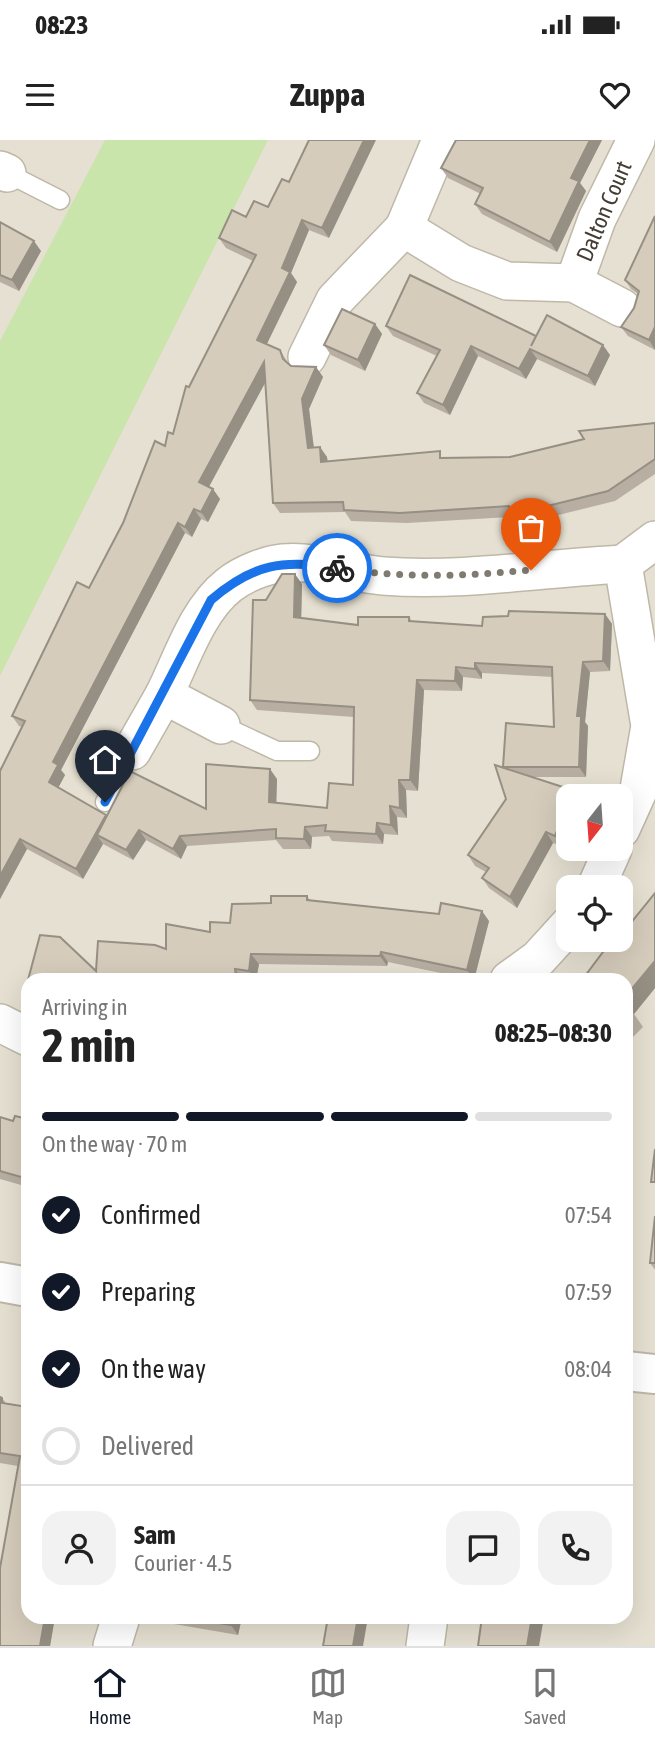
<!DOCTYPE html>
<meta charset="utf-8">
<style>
body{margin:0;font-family:"Asap Condensed",sans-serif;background:#f2f2f2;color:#222;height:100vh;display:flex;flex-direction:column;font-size:26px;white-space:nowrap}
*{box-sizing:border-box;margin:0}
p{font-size:23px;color:#767676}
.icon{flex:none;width:38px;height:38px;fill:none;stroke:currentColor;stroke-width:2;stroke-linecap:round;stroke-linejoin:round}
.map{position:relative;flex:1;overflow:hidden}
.side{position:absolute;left:21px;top:833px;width:612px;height:651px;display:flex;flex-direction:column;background:#fff;border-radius:21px;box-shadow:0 7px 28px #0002}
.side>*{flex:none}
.needle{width:46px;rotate:197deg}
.tools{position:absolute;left:556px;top:644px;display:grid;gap:14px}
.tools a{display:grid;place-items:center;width:77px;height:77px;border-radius:14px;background:#fff;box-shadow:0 7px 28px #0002;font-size:35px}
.pin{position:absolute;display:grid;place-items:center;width:60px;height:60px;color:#fff;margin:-72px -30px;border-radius:50% 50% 50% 0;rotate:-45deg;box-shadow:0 0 7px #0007}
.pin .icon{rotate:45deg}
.courier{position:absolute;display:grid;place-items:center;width:70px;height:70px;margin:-35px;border:5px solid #1a73e8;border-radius:50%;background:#fff;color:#222;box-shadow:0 2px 9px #0007}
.head em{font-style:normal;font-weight:700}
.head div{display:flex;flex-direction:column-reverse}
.head{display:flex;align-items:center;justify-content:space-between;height:119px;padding:0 21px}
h1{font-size:46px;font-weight:700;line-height:52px}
.bar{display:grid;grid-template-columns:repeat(4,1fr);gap:10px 7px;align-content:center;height:84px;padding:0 21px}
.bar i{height:9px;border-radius:5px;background:#e0e0e0}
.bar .active{background:#111827}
.bar p{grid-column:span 4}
.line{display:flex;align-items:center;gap:18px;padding:0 21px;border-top:2px solid #e0e0e0}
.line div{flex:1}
.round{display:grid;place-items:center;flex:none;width:74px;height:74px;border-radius:21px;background:#f2f2f2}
ol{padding:0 21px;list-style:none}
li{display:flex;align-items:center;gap:21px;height:77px}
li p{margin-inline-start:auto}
li .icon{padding:7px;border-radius:50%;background:#111827;color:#fff;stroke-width:4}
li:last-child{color:#767676}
li i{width:38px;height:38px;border:4px solid #e0e0e0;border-radius:50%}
.status{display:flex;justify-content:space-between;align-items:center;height:49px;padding:0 35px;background:#fff;direction:ltr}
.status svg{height:19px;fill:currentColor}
header{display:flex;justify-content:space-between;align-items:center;height:91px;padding:0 21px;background:#fff;font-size:32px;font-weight:700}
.menu{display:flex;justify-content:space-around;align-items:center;height:98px;border-top:2px solid #e0e0e0;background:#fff;font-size:19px;color:#767676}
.menu a{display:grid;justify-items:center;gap:4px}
.menu .active{color:#111827}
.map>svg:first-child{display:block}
.residential{fill:#e5e0d1;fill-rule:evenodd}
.green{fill:#cae5ac}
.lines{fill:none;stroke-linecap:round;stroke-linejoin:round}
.service-casing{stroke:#bfb8a9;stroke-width:21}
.minor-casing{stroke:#bfb8a9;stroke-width:40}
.tertiary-casing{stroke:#bfb8a9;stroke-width:42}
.service{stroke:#fff;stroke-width:18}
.minor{stroke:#fff;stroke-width:37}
.tertiary{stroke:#fff;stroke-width:38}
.wall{fill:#b8afa2}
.shaded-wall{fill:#968f84}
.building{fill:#d6ccbc;stroke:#968f84;stroke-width:2}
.done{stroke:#807b71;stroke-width:7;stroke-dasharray:0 12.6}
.route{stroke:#1a73e8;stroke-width:9}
.labels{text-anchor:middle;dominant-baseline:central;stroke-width:5;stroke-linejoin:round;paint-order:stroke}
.street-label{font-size:23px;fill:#433d34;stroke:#fff}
</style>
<div class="status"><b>08:23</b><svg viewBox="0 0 49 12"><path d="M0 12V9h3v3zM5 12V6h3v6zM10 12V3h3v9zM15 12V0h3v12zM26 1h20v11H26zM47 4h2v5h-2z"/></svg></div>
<header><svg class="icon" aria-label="menu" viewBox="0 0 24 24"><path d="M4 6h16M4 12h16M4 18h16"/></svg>Zuppa<svg class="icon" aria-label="heart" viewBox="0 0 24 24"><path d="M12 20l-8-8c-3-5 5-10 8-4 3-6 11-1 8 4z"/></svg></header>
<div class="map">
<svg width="655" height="1506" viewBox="0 0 655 1506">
<rect width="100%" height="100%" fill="#f1eee3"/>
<path class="residential" d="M 0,0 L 655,0 L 655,1506 L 0,1506 ZM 569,656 L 621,656 L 621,709 L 569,709 ZM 569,747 L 621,747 L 621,800 L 569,800 ZM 28,840 L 626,840 L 626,1477 L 28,1477 Z"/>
<path class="green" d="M 105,0 L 268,0 L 0,536 L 0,201 Z"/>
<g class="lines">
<g class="service-casing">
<g id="service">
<path d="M 7,33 L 60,60"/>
<path d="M 221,585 L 277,611 L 310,611"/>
<path d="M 105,662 L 132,611"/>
</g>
</g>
<g class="minor-casing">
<g id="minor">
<path d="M 0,30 L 7,33"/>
<path d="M 404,88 L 441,0"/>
<path d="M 574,143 L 622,168"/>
<path d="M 307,217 L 335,160 L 404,88 L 461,123 L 507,141 L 574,143 L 597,79 L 636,0"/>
<path d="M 221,585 L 164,555 C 182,519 197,470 229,445 C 243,434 265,425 283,423 C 316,420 350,433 383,436 C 463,442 544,428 623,424"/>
<path d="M 132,611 L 164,555"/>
<path d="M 621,689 L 639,649 L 650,586 L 623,424 L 655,400"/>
<path d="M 596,747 L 613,709"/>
<path d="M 509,840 L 538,819 L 569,785"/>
<path d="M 0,883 L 28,897"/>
<path d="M 112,1506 L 121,1477"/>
<path d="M 425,1506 L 429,1477"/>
</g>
</g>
<g class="tertiary-casing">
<g id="tertiary">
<path d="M 0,1142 L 28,1147"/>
<path d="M 626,1231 L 655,1234"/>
</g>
</g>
<use href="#service" class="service"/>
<use href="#minor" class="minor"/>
<use href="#tertiary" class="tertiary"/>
</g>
<g class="wall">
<path d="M 309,0 L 329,98 L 309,90 L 291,133 L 297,142 L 266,204 L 280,210 L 288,223 L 291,226 L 316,227 L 323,237 L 309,269 L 314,308 L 327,317 L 328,322 L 445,318 L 510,317 L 655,283 L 655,334 L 615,361 L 518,385 L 512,377 L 407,383 L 351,381 L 345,372 L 280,373 L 273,363 L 265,242 L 209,347 L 220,359 L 208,382 L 201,379 L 192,397 L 185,393 L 61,630 L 65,635 L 58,648 L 106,675 L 206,669 L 277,639 L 276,663 L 327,668 L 353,645 L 354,577 L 257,570 L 250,560 L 266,460 L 302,444 L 301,478 L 358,485 L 409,477 L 412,481 L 482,486 L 605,474 L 612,484 L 610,531 L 590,532 L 585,582 L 588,586 L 586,637 L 533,637 L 572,650 L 577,656 L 569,656 L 562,706 L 553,703 L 517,768 L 489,748 L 482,738 L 486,732 L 475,726 L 468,715 L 506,659 L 503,628 L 554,587 L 553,537 L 482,533 L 482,539 L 463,537 L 462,551 L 424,550 L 418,651 L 406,650 L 407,678 L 397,677 L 398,695 L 384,694 L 383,704 L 332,701 L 329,696 L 312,697 L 311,709 L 283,709 L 276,700 L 187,706 L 181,719 L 146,700 L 133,720 L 103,704 L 83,739 L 27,709 L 0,759 L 22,587 L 19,586 L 12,576 L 89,448 L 165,306 L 173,294 L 189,247 L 253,121 L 226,108 L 219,98 L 246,77 L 268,67 L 289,42 Z"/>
<path d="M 456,0 L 602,0 L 580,43 L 586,51 L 557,112 L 482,74 L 475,64 L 481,54 L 448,38 L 441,28 Z"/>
<path d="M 655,76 L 655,210 L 628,196 L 621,187 L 634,168 L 638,154 L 631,149 L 625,140 Z"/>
<path d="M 0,82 L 41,111 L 19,151 L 0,142 Z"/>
<path d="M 375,184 L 382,194 L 365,231 L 331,215 L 324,205 Z"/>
<path d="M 386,186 L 536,196 L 610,215 L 595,246 L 537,219 L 526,239 L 478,216 L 450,275 L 424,263 L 417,253 L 437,216 L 393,196 Z"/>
<path d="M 655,753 L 655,848 L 634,874 L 643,887 L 626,904 L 626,840 L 621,800 Z"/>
<path d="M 307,756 L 310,760 L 489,781 L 474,840 L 388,822 L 387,826 L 259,824 L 256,840 L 28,840 L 96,831 L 166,809 L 210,792 L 230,783 L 271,763 Z"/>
<path d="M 0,977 L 13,981 L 28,979 L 28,1047 L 0,1039 Z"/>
<path d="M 655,1076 L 655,1130 L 650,1123 Z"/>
<path d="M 0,1257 L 2,1258 L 6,1263 L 28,1267 L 55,1477 L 50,1506 L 0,1506 L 18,1326 L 0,1323 Z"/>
<path d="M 169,1477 L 242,1477 L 238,1495 L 174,1484 Z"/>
</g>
<g class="shaded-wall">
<path d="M 364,0 L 376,0 L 329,98 L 322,88 Z"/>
<path d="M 590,0 L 602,0 L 580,43 L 586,51 L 557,112 L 550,102 L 571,38 Z"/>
<path d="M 302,80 L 309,90 L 291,133 L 297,142 L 264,210 L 257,200 L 282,128 Z"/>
<path d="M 34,101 L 41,111 L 19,151 L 12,140 Z"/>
<path d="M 375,184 L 382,194 L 365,231 L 358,220 Z"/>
<path d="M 655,187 L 655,210 L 649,200 Z"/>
<path d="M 603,205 L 610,215 L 595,246 L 588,236 Z"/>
<path d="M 471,206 L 478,216 L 450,275 L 443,265 Z"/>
<path d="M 530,209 L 537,219 L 526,239 L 519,229 Z"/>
<path d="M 264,222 L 271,232 L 206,352 L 199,342 Z"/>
<path d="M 316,227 L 323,237 L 309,269 L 315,318 L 308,308 L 302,259 Z"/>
<path d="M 320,307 L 327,317 L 328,332 L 321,322 Z"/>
<path d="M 213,349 L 220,359 L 208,382 L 201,372 Z"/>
<path d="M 194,369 L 201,379 L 192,397 L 185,387 Z"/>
<path d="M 178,383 L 185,393 L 61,630 L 65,635 L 56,652 L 49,642 L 53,622 Z"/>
<path d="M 295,434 L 302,444 L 301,487 L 294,477 Z"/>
<path d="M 605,474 L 612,484 L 610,531 L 603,521 Z"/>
<path d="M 583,522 L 590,532 L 585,582 L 588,586 L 586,637 L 579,627 L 577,576 Z"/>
<path d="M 475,523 L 482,533 L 482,539 L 475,529 Z"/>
<path d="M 456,527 L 463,537 L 462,551 L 455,541 Z"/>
<path d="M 417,540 L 424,550 L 418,651 L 410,640 Z"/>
<path d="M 270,629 L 277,639 L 276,673 L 269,662 Z"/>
<path d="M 399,640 L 406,650 L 407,678 L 400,668 Z"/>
<path d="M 572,650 L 577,656 L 570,656 Z"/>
<path d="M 569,659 L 569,689 L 562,706 L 555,696 Z"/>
<path d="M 390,666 L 397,677 L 398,695 L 391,685 Z"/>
<path d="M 106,675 L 113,685 L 97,695 L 103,704 L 83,739 L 76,729 Z"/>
<path d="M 377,683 L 384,694 L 383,704 L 376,694 Z"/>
<path d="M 305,687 L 312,697 L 311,709 L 304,699 Z"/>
<path d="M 139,690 L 146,700 L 133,720 L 126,710 Z"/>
<path d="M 546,692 L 553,703 L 517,768 L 510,757 Z"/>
<path d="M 180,696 L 187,706 L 181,719 L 173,709 Z"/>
<path d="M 20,699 L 27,709 L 0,759 L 0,736 Z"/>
<path d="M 482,771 L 489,781 L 474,840 L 467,830 Z"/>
<path d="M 381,812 L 388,822 L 387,826 L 380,816 Z"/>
<path d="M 251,814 L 259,824 L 256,840 L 249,831 Z"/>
<path d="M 655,821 L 655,848 L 634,874 L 633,872 L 626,871 L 626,856 Z"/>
<path d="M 235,829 L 243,840 L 238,840 L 236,837 Z"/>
<path d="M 45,1477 L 55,1477 L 50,1506 L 40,1506 Z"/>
<path d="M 233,1477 L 242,1477 L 238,1495 L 231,1485 Z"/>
<path d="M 358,1477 L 368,1477 L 363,1506 L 353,1506 Z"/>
<path d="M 532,1477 L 544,1477 L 539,1506 L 527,1506 Z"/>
</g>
<g class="building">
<path d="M 309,0 L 364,0 L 322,88 L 302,80 L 282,128 L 290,132 L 257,200 L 280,210 L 283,219 L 291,226 L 316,227 L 302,259 L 308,308 L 320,307 L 321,322 L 440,311 L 440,318 L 510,317 L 584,299 L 579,291 L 655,283 L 655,319 L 608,351 L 511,375 L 509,366 L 400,373 L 344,370 L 343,362 L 273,363 L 264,222 L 199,342 L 213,349 L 201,372 L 194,369 L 185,387 L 178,383 L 53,622 L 58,625 L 49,642 L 106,675 L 76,729 L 20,699 L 0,736 L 0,631 L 25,581 L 12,576 L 77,442 L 89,448 L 123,383 L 155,301 L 165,306 L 168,292 L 173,294 L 186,246 L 189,247 L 256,115 L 219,98 L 232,70 L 246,77 L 254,61 L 268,67 L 282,39 L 289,42 Z"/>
<path d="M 456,0 L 590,0 L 571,38 L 579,41 L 550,102 L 475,64 L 483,48 L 441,28 Z"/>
<path d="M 655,76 L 655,187 L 649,200 L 621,187 L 634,168 L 639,151 L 625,140 Z"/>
<path d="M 0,82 L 34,101 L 12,140 L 0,135 Z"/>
<path d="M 410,135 L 536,196 L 531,206 L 547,175 L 603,205 L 588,236 L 530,209 L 519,229 L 471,206 L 443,265 L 417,253 L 440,210 L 386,186 Z"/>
<path d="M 342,169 L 375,184 L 358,220 L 324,205 Z"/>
<path d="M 282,434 L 295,434 L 294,477 L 358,485 L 358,477 L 409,477 L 409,481 L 482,486 L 483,477 L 508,476 L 509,471 L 605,474 L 603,521 L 583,522 L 577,576 L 581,576 L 579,627 L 503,627 L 506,583 L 554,587 L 552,527 L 475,523 L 475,529 L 456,527 L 455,541 L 417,540 L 410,640 L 399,640 L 400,668 L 390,666 L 391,685 L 377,683 L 376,694 L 325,691 L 326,685 L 305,687 L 304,699 L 276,698 L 276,689 L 180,696 L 173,709 L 139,690 L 126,710 L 97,695 L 130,631 L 206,669 L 206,624 L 270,629 L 269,662 L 327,668 L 329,643 L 353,645 L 354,567 L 250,560 L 253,460 L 266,460 Z"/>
<path d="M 495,625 L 572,650 L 570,656 L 569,656 L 569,659 L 555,696 L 546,692 L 510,757 L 482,738 L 489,728 L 468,715 L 506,659 Z"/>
<path d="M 655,753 L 655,821 L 626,856 L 626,840 L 582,840 L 612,800 L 621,800 L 621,795 Z"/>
<path d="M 271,756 L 307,756 L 307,760 L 439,774 L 441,763 L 482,771 L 467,830 L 381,812 L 380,816 L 251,814 L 249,831 L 235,829 L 236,837 L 201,836 L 200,840 L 28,840 L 40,795 L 60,797 L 96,831 L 98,801 L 155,805 L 166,809 L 166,784 L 210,792 L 210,782 L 230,783 L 232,764 L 271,763 Z"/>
<path d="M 28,841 L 28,862 L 23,861 Z"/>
<path d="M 626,867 L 633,872 L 626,879 Z"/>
<path d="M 15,976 L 28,979 L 28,1039 L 0,1031 L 0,977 L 13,981 Z"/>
<path d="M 655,1009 L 655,1042 L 651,1042 Z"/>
<path d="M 655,1076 L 655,1123 L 650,1123 Z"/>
<path d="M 0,1257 L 2,1258 L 2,1263 L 28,1267 L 28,1477 L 45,1477 L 40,1506 L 0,1506 L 0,1428 L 20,1316 L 0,1313 Z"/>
<path d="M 185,1477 L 233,1477 L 231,1485 Z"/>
<path d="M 328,1477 L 358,1477 L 353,1506 L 323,1506 Z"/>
<path d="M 482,1477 L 532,1477 L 527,1506 L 478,1506 Z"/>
</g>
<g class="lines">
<path class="done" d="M 337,428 C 403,439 466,436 531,430"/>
<path class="route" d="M 105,662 L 211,460 C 253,424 283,419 337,428"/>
</g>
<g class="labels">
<g class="street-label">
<text transform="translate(604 71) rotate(-67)">Dalton Court</text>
</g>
</g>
</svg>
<div class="tools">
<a><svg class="needle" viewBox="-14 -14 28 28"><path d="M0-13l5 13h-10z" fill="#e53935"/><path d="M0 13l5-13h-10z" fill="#767676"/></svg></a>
<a><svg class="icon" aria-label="locate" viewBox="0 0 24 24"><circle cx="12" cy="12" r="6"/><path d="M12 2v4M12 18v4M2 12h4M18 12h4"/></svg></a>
</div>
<div class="pin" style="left:531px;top:430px;background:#ea580c"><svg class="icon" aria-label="bag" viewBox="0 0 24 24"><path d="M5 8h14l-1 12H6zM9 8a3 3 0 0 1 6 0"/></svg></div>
<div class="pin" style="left:105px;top:662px;background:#1f2937"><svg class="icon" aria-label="home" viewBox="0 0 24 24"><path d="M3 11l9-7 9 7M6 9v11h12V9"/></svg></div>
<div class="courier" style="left:337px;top:428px"><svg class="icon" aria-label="bike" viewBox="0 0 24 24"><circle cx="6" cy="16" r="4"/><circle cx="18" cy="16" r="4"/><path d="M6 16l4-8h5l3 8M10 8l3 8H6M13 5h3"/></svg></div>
<section class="side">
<div class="head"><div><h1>2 min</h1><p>Arriving in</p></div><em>08:25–08:30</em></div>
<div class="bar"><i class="active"></i><i class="active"></i><i class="active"></i><i></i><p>On the way · 70 m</p></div>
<ol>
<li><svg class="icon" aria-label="check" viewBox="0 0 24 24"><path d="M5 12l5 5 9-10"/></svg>Confirmed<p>07:54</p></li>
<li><svg class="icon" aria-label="check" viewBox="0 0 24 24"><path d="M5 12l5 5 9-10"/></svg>Preparing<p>07:59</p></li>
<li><svg class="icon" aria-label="check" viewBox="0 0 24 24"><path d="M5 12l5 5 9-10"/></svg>On the way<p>08:04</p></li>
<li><i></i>Delivered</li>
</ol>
<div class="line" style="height:126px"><a class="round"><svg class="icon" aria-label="person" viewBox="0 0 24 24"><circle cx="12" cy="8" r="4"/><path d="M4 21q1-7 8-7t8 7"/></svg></a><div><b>Sam</b><p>Courier · 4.5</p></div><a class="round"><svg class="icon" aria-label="chat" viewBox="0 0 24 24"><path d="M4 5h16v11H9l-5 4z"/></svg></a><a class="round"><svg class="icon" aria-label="phone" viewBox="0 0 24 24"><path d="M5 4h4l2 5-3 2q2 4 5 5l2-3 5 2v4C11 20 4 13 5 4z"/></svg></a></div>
</section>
</div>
<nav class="menu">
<a class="active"><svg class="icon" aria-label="home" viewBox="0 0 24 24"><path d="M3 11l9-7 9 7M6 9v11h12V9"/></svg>Home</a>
<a><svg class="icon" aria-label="map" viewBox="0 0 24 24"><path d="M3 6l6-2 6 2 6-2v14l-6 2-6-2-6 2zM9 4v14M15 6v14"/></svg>Map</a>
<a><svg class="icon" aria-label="saved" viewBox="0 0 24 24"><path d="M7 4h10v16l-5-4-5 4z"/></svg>Saved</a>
</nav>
